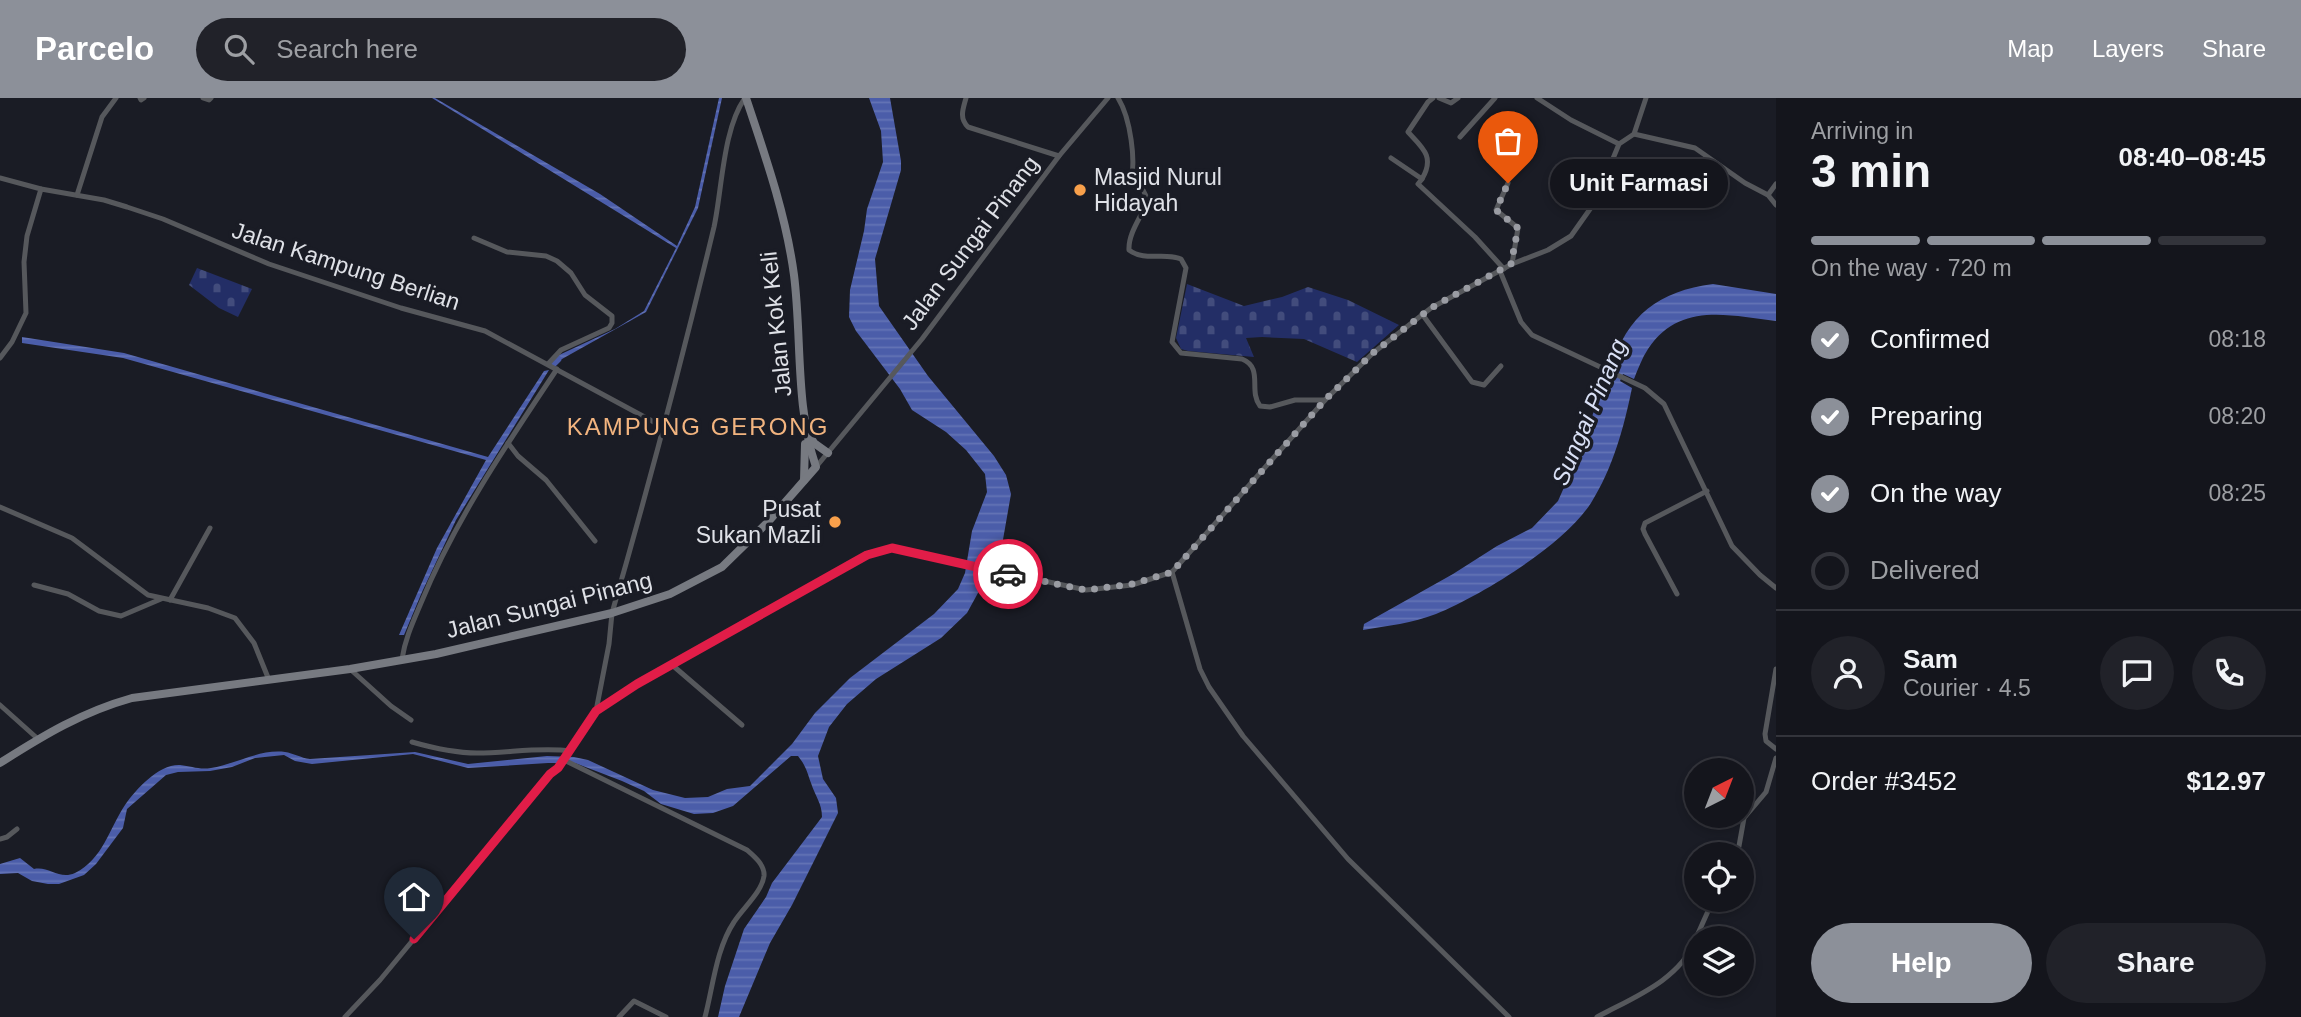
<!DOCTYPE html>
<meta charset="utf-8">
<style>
body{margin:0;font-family:Arial,sans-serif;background:#212229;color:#f1f3f6;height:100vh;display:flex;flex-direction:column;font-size:26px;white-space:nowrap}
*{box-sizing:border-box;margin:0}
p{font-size:23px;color:#9d9fa3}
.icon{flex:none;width:38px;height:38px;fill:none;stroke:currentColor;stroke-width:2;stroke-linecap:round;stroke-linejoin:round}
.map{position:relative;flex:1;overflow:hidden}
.details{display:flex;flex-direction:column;background:#14151c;width:525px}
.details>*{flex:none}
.needle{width:46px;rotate:42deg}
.tools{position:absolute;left:1684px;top:660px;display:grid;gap:14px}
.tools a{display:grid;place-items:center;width:70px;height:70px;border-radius:50%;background:#14151c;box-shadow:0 4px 10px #0003,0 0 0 2px #33343b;font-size:35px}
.pin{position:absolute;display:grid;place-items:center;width:60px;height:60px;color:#fff;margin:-72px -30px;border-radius:50% 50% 50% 0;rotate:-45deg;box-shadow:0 0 7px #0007}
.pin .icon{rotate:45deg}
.courier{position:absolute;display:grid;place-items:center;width:70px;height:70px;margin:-35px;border:5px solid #e11d48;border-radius:50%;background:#fff;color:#222;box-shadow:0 2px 9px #0007}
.bubble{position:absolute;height:49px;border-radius:24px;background:#14151c;box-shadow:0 4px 10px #0003,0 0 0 2px #33343b;font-size:23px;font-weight:700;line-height:49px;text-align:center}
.headline em{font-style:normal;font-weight:700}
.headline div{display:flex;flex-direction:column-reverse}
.headline{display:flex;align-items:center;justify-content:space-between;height:119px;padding:0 35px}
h1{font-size:46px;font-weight:700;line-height:52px}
.bar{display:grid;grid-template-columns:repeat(4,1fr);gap:10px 7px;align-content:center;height:84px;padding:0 35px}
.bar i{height:9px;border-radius:5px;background:#33343b}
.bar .current{background:#8c9099}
.bar p{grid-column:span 4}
.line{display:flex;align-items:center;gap:18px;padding:0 35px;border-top:2px solid #33343b}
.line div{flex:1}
.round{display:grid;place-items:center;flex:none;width:74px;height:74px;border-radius:37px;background:#212229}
ol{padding:0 35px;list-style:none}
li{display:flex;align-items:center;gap:21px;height:77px}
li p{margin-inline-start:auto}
li .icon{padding:7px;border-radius:50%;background:#8c9099;color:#fff;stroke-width:4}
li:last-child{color:#9d9fa3}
li i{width:38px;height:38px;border:4px solid #33343b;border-radius:50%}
.cta{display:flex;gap:14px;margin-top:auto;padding:14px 35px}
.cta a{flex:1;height:80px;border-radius:42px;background:#8c9099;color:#fff;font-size:28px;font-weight:700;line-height:80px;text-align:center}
.cta a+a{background:#212229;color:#f1f3f6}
header{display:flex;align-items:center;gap:42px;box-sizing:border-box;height:98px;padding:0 35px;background:#8c9099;color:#fff}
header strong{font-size:33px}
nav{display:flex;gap:38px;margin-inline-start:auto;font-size:24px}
.search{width:490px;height:63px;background:#212229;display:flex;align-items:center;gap:18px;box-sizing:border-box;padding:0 24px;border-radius:38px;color:#9d9fa3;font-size:26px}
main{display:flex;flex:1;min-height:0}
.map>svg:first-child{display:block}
.cemetery{fill:url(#cemetery-stones)}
.water{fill:url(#water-rules)}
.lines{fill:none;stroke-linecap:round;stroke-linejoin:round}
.canal{stroke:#4b5da9;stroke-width:7}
.street{stroke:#56585c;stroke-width:5}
.secondary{stroke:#777a81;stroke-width:8}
.done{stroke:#9a9ca3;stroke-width:7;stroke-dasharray:0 12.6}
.route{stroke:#e11d48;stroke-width:9}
.poi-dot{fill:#f8a04b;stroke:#1a1c25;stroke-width:2.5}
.labels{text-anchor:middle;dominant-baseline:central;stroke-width:7;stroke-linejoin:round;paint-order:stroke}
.poi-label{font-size:23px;fill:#dfe1e7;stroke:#1a1c25;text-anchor:start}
.street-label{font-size:23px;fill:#dfe1e7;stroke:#1a1c25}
.water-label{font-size:24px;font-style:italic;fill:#dae1f6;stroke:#1a1c25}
.neighbourhood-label{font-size:24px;letter-spacing:2px;fill:#f2b47f;stroke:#1a1c25}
</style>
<header>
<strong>Parcelo</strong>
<div class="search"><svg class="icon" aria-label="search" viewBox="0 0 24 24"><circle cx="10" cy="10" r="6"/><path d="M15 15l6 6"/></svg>Search here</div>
<nav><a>Map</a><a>Layers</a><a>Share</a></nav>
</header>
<main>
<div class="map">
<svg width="1776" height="919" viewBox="0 0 1776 919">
<defs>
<pattern id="cemetery-stones" width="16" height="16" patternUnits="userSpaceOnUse" patternTransform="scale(1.75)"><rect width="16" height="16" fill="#232e66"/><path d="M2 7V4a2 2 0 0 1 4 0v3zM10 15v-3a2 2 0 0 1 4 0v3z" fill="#424c7c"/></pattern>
<pattern id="water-rules" width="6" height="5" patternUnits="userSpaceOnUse" patternTransform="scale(1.75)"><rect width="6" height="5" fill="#4b5da9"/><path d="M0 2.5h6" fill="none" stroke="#6474b5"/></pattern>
</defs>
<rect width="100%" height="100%" fill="#1a1c25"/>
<g class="cemetery">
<path d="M 197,170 L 252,191 L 238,219 L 219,210 L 189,187 Z"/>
<path d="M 1187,186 L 1244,208 L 1282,199 L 1308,189 L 1348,202 L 1399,227 L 1357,264 L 1304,241 L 1262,239 L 1246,240 L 1254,259 L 1188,253 L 1181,251 L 1176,240 Z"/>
</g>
<g class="water">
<path d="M 432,0 L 435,0 L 600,96 L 677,148 L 695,109 L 719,0 L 722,0 L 698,110 L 646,214 L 562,261 L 558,261 L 559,257 L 615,231 L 644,213 L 676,150 Z"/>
<path d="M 869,0 L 890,0 L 901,63 L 901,72 L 875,161 L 879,208 L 928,278 L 994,358 L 1006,377 L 1011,396 L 1001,453 L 967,515 L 941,540 L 876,581 L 847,606 L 829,629 L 818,658 L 823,681 L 836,700 L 838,715 L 792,807 L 770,845 L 739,919 L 718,919 L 725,888 L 744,831 L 766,799 L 772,785 L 822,719 C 822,705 815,698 811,685 C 807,674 806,668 798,658 L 791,658 L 733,708 L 713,715 L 694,716 L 661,706 L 644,693 L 622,683 L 575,665 L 548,665 L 468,670 L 413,656 L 312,666 L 295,663 L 284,657 L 255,660 L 232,669 L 210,673 L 178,674 L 166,677 L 127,711 L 123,730 L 96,766 L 84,777 L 59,786 L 48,786 L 32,783 L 18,775 L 0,776 L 0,766 L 20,760 L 34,771 C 49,768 59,782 75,775 C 103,761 109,731 125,707 C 136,691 159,666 180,667 C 191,668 199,672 211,670 C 236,666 259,651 285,654 C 293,655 301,660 310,661 L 415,654 L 468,666 L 547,658 L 574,659 L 588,662 L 653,692 L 685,700 L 708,699 L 727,691 L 750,688 L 792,646 L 815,615 L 850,580 L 934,516 L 958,491 L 965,475 L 972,433 L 987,394 L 985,376 L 966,352 L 946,334 L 912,312 L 900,291 L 856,233 L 849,219 L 850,192 L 864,133 L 867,111 L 883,64 L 881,33 Z"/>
<path d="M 1713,186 L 1776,196 L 1776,223 C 1728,217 1679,204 1648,251 C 1642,260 1638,271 1634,281 L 1623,276 L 1620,283 L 1632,290 C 1624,329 1613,370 1591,405 C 1564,447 1482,497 1436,516 C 1413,525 1387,528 1363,532 L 1364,526 L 1453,476 L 1497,448 L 1532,430 L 1558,403 L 1577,360 L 1607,277 L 1614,280 L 1617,273 L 1611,270 C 1627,217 1659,193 1713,186 Z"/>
<path d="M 22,239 L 124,255 L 488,359 L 544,273 L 549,272 L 456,422 L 422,494 L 404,537 L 399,537 L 437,450 L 486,362 L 123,260 L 22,245 Z"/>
</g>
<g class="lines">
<path class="canal" d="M 554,265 L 558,261"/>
<g class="street">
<path d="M 140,0 L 141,2 L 144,0"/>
<path d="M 203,0 L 209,2 L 211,0"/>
<path d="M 966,0 C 963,11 959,20 968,29 L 1059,58"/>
<path d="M 1118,0 C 1130,19 1137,64 1130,86 L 1143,92 L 1148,102 C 1142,118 1128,135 1129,152 C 1145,164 1164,154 1181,161 L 1186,170 L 1172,244 L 1181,255 L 1242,261 C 1264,270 1248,292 1260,308 L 1270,309 L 1295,302 L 1325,302"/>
<path d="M 1439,0 L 1451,5 L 1458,0"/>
<path d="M 1537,0 L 1571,22 L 1619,46"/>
<path d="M 1634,36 L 1695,50 L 1745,85 L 1768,97 L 1776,107"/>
<path d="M 1460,39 L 1495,0"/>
<path d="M 1391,60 L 1422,81 L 1418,86 L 1475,139 L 1504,171"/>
<path d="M 0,80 L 41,91 L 104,102 L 127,109 L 163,121 L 269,166 L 401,210 L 485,233 L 665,330"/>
<path d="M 1422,81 C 1435,59 1423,50 1408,34 L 1428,4 L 1433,0"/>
<path d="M 1508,85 L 1496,112 L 1518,130 L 1512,166"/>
<path d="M 77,97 L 102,19 L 116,0"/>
<path d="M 1768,97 L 1776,86"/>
<path d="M 474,140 L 507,154 L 546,158 L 557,163 L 571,175 L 585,197 L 612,218 L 612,225 L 609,230 L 561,252 L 548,266"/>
<path d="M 1500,173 L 1521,224 L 1532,237 L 1645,290 L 1664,306 L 1732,448 L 1760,477 L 1776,490"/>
<path d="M 1422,216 L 1472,284 L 1484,287 L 1501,268"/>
<path d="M 0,260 L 12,244 L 26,215 L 24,164 L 27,138 L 41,91"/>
<path d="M 508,345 L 518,358 L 546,382 L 595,443"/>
<path d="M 816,369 L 922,241 L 1059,58 L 1108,0"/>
<path d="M 0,409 L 72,440 L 148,497 L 208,510 L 235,520 L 254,545 L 269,582"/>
<path d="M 1172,474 L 1200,571 L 1209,589 L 1243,638 L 1348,761 L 1509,919"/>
<path d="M 34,487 L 68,496 L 99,513 L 121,518 L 161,501"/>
<path d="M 1677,496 L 1645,436 L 1643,431 L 1645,425 L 1707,393"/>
<path d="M 170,502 L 210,430"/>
<path d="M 402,561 C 405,541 413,524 421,505 C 455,422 507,346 557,271"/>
<path d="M 671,566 L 742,627"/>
<path d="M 350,571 L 391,608 L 411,622"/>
<path d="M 1776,571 L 1765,636 L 1766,643 L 1776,651"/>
<path d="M 0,607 L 38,641"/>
<path d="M 596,613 L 637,586 L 867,457 L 892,450 L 1086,492 L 1132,487 L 1172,474 L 1325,302 L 1373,255 L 1431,210 L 1512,166 L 1548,152 L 1571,138 L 1595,104 L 1619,46 L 1634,36 L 1646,0"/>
<path d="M 412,644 C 433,650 455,655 477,655 C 509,655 539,649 571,653"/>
<path d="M 564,662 L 747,752 C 754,758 765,767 764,778 C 762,794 742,811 734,824 C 716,851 713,889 705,919"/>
<path d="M 0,741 L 7,739 L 17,731"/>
<path d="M 1736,756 L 1739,748 L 1744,720 L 1766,694 L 1776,660"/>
<path d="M 1696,840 L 1713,802"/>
<path d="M 345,919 L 380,882 L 550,676 L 558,670 L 596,613 L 609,546 L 612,515 C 649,387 683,258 714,129 C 722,92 723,30 745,0"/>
<path d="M 619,919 L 634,903 L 666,919"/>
<path d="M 1597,919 C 1634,899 1678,883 1696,842"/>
</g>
<g class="secondary">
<path d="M 809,336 L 814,345 L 828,355"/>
<path d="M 804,382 L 805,346"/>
<path d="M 0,665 C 44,637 82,614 132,600 L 350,571 L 436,556 L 612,515 L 670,496 L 722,469 L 767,425 L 816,369 C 795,308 802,240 794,177 C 786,117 765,57 746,0"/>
</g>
</g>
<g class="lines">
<path class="done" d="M 1008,476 L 1086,492 L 1132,486 L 1172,474 L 1325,302 L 1373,255 L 1431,210 L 1511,166 L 1518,130 L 1496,112 L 1508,85"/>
<path class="route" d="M 414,841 L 550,676 L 558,670 L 596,613 L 637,586 L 867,457 L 892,450 L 1008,476"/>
</g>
<g class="poi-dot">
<circle cx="1080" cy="92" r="7"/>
<circle cx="835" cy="424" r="7"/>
</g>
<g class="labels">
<g class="poi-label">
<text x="1094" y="79">Masjid Nurul<tspan x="1094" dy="26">Hidayah</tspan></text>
<text x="821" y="411" text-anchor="end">Pusat<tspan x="821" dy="26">Sukan Mazli</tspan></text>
</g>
<g class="street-label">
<text transform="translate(970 145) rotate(-53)">Jalan Sungai Pinang</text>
<text transform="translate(346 168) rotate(18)">Jalan Kampung Berlian</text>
<text transform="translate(776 226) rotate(-96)">Jalan Kok Keli</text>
<text transform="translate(549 507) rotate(-14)">Jalan Sungai Pinang</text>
</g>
<g class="water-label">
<text transform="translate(1589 314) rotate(-67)">Sungai Pinang</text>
</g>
<g class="neighbourhood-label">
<text x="698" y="328">KAMPUNG GERONG</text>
</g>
</g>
</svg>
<div class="tools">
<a><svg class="needle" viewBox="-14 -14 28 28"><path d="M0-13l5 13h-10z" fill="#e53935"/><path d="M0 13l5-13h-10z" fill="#9d9fa3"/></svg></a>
<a><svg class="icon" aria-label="locate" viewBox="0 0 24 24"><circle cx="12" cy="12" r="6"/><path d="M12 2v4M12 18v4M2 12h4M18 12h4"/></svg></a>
<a><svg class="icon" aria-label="layers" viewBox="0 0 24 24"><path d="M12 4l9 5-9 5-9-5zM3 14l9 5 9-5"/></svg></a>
</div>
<div class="pin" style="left:1508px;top:85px;background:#ea580c"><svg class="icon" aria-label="bag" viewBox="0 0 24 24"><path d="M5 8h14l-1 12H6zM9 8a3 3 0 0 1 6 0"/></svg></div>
<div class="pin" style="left:414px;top:841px;background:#1f2937"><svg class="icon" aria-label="home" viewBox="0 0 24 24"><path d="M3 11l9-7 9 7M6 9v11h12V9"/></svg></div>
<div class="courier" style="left:1008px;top:476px"><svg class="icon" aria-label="car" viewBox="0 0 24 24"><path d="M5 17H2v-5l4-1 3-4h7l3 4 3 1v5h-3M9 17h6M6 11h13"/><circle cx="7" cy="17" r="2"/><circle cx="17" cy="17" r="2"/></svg></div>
<div class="bubble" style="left:1550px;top:61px;width:178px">Unit Farmasi</div>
</div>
<section class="details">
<div class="headline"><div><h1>3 min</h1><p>Arriving in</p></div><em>08:40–08:45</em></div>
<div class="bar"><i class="current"></i><i class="current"></i><i class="current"></i><i></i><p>On the way · 720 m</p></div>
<ol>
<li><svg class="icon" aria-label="check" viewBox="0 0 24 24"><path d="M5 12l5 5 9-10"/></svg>Confirmed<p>08:18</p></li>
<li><svg class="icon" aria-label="check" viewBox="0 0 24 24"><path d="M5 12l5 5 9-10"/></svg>Preparing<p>08:20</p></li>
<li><svg class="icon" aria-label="check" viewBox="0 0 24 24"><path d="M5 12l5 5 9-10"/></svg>On the way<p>08:25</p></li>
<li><i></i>Delivered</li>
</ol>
<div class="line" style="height:126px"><a class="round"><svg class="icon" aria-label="person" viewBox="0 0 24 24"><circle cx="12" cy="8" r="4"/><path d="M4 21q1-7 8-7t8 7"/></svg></a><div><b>Sam</b><p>Courier · 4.5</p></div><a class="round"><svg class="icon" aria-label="chat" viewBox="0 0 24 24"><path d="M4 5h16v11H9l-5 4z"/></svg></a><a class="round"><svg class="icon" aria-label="phone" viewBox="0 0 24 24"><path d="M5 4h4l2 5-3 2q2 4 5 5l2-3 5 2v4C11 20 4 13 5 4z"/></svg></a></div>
<div class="line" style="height:91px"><div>Order #3452</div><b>$12.97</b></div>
<div class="cta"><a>Help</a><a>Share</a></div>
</section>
</main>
